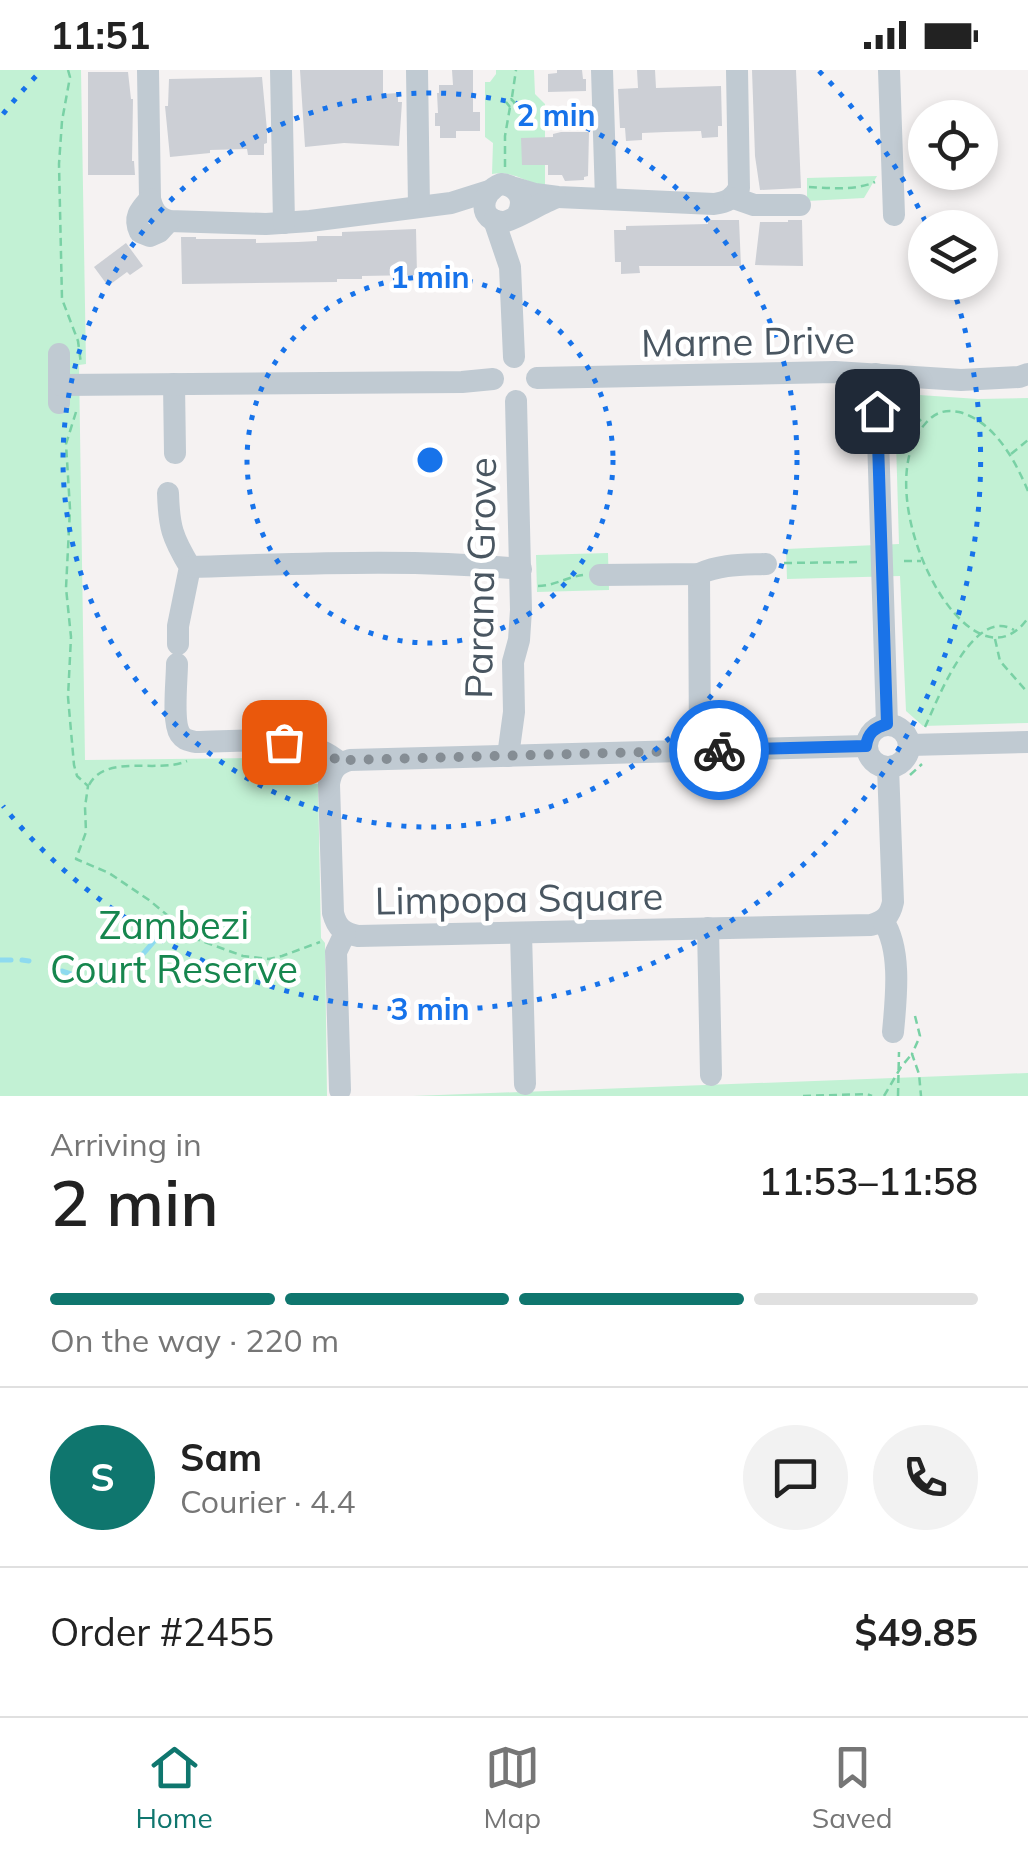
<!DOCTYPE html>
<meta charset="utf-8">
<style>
body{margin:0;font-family:Mulish,sans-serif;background:#f2f2f2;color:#222;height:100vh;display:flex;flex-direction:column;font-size:38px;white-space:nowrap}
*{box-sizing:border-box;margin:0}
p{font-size:32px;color:#767676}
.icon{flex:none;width:55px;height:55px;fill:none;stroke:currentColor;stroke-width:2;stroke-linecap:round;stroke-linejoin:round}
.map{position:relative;height:1026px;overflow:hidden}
.details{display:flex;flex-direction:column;background:#fff;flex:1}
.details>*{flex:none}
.buttons{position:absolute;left:908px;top:30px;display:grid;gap:20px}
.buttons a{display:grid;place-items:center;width:90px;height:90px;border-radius:50%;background:#fff;box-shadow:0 5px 15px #0003;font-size:50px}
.pin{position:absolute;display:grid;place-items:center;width:85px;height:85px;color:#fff;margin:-42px;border-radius:20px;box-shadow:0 5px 15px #0006}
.courier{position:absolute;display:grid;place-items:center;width:100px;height:100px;margin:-50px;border:8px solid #1a73e8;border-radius:50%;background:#fff;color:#222;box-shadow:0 2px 12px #0007}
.head em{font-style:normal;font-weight:600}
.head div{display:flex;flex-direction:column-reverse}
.head{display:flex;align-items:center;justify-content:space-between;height:170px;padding:0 50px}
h1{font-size:65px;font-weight:600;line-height:75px}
.bar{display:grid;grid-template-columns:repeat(4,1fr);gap:15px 10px;align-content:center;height:120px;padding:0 50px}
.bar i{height:12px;border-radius:8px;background:#e0e0e0}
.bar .active{background:#0f766e}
.bar p{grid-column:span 4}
.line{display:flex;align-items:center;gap:25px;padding:0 50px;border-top:2px solid #e0e0e0}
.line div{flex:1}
.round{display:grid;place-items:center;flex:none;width:105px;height:105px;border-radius:52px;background:#f2f2f2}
.status{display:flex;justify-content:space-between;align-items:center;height:70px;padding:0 50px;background:#fff;direction:ltr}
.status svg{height:28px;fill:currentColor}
.dock{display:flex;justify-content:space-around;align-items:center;height:140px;border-top:2px solid #e0e0e0;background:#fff;font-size:28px;color:#767676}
.dock a{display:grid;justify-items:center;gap:5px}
.dock .active{color:#0f766e}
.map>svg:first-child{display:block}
.green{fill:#c2f1d4}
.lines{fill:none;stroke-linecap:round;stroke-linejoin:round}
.stream{stroke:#8edaef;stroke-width:5}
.building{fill:#cccfd5}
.path{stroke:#79d1a5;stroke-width:2.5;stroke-dasharray:8 5;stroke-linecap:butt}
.minor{stroke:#c0cad2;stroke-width:22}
.done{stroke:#858d94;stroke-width:10;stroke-dasharray:0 18}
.route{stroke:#1a73e8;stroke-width:12}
.ring{fill:none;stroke:#1773ea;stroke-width:5;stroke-dasharray:5 10}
.labels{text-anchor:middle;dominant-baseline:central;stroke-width:9;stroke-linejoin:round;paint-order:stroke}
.street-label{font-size:38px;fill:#495661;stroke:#fff}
.park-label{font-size:38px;fill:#16864e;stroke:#fff}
.centre{fill:#1773ea;stroke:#fff;stroke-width:5}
.ring-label{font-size:30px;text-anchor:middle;font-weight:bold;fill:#1773ea;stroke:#fff;stroke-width:9;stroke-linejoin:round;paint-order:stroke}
</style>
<div class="status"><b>11:51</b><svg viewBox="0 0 49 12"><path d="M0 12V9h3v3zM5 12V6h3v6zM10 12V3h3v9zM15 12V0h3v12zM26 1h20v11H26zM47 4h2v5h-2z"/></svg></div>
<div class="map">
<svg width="1028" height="1026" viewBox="0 0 1028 1026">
<rect width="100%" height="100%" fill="#f5f2f2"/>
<g class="green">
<path d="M 0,0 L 81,0 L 86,294 L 79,295 L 85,690 L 260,688 L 261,712 L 318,714 L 321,868 L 325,873 L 327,1026 L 0,1026 Z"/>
<path d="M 496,0 L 534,0 L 535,24 L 545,34 L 545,116 C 525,113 513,100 492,104 L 493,73 L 485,67 L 485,12 L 490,12 L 496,4 Z"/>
<path d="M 877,106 L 864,128 L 807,131 L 807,108 Z"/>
<path d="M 905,324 L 978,329 L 1028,328 L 1028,653 L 923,656 L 906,641 L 900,506 L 787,509 L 786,479 L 899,474 L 895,337 Z"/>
<path d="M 608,483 L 609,520 L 537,522 L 536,485 Z"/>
<path d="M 1028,1003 L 1028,1026 L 413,1026 Z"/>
</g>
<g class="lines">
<g class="stream">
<path d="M 0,890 L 11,890"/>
<path d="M 22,890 L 29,891"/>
<path d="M 62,901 C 72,904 83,910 94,911 C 127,913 151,873 171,851"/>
</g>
</g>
<g class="building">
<path d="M 300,0 L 383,0 L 383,24 L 398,23 L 398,32 L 402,32 L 399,76 L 344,73 L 305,77 Z"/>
<path d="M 452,0 L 473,0 L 473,42 L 480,42 L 480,61 L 456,61 L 456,68 L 440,68 L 440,56 L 435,56 L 435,43 L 438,43 L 437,23 L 439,23 L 439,15 L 453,15 Z"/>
<path d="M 557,0 L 582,0 L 583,9 L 586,9 L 586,21 L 548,22 L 548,4 L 557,3 Z"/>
<path d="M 637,0 L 655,0 L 656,18 L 721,16 L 722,56 L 718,56 L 718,67 L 702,68 L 701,61 L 666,62 L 642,63 L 642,70 L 626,71 L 625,58 L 620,58 L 618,19 L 638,18 Z"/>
<path d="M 752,0 L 796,0 L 801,118 L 760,120 L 755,86 Z"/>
<path d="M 88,2 L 128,2 L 131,29 L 133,29 L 132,91 L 134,91 L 135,105 L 88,105 Z"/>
<path d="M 262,7 L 267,60 L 267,73 L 264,74 L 264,85 L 248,85 L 247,79 L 210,80 L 210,83 L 170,87 L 165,36 L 168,36 L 169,9 Z"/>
<path d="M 561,62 L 589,62 L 588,106 L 584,107 L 584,110 L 565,111 L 562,105 L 548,105 L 548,95 L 522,95 L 521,68 L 553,67 L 553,64 Z"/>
<path d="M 708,150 L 739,150 L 741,196 L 639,196 L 640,203 L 621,204 L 621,192 L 615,192 L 614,160 L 626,160 L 626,156 L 708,154 Z"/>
<path d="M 788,150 L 802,150 L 803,196 L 755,195 L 760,152 L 788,152 Z"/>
<path d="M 416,159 L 417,205 L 362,206 L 362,209 L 337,209 L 337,212 L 182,214 L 181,167 L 196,167 L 196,169 L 256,169 L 256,173 L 298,172 L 317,171 L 317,166 L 342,166 L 342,162 Z"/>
<path d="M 126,173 L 143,196 L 130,205 L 127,202 L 108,216 L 94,197 Z"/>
</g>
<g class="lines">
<g class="path">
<path d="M 68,0 L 70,7 L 62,51 L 59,94 L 62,229 L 78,271 L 81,294"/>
<path d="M 512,27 L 516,0"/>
<path d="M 505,97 L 505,66 L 510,37 L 515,33 L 511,29 L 506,32 L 510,37"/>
<path d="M 809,117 C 830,118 854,121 875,112"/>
<path d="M 897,327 L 923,353"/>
<path d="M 76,342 L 66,374 L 70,439 L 66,518 L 71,567 L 68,627 L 74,695 L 77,706 L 88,716 L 85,737 L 86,762 L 76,789 L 109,803 L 149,830 L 196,869 L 243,886 L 269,889 L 282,886 L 320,872"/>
<path d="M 1011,384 L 1028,370"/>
<path d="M 1028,421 C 1015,390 994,351 959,342 C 944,339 934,343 925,354 C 863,423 969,632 1028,548"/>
<path d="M 904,491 L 921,491"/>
<path d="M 784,493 L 861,492"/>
<path d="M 538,516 C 554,516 567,507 583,505"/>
<path d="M 995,569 L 1000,591 L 1028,623"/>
<path d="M 925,657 C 938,629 973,536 1014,560"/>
<path d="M 910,705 L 922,694"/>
<path d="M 89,715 C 106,683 157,704 187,691"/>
<path d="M 915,946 L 920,966 L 912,984 L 919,1004 L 921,1026"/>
<path d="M 803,1026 L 867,1024 L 872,1026"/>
<path d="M 884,1026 L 901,997 L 911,985"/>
<path d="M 898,1026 L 899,982"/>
</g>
<g class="minor">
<path d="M 148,0 L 150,129 C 153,141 157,147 169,151 L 266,154 L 310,151 L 451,133 L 489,121"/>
<path d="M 281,0 L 284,153"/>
<path d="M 417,0 L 419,136"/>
<path d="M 602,0 L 606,129"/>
<path d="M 889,0 L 894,145"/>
<path d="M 515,118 L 535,124 L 558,127 L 714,134 C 727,132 733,129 739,118 L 737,0"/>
<path d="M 734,128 L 754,135 L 800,135"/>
<path d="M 150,129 C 140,140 133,147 140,162 L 150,166 L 159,162 L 169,151"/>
<path d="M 517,146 C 526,130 519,116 501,114 C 479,122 478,152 503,152 C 509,152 544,132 555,128"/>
<path d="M 494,150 L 510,197 L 514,287"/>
<path d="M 59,284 L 59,333"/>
<path d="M 876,304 L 887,654"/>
<path d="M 537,308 L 835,302 L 961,310 L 1019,307 L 1028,304"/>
<path d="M 174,314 L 175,383"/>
<path d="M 60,315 L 462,312 L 493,309"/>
<path d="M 168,423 C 169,457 172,467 190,497 L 178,556 L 178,574"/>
<path d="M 190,497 C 300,494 410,488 521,499"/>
<path d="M 699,504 L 700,680"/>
<path d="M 600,505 L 699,504 C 721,494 742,495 766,494"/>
<path d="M 177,594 C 177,610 172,652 180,664 C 184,670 188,670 195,672 C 237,672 308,662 340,693"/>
<circle cx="888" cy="676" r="21"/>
<path d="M 910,675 L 1028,672"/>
<path d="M 866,676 L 350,690 C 336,694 331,700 329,714 L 333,843 C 337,858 343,863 358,866 L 871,855 C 885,851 890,846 893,832 L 888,697"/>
<path d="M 508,686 L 514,642 L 513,592 L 519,570 L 521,540 L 516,331"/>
<path d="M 883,851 C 902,879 896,929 893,962"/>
<path d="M 708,858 L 711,1005"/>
<path d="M 521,863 L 525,1014"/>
<path d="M 340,1020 L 336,882 L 345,863"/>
</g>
</g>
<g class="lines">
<path class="done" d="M 284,672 C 306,676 323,677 340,693 L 350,690 L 719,680"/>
<path class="route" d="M 719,680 L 866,676 C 868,663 874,658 887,654 L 877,341"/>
</g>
<g class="ring">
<circle cx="430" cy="390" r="183"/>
<circle cx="430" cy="390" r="367"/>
<path d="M3 44A550 550 0 0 1 41 1M819 1A550 550 0 0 1 926 153M952 215A550 550 0 0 1 3 736"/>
</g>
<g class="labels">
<g class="street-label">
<text transform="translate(748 271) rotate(-1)">Marne Drive</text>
<text transform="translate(480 508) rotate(-89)">Parana Grove</text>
<text transform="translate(519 828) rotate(-1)">Limpopa Square</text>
</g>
<g class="park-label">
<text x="174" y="855">Zambezi<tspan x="174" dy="44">Court Reserve</tspan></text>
</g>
</g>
<circle cx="430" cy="390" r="15" class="centre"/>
<g class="ring-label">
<text x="556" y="56">2 min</text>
<text x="430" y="218">1 min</text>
<text x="430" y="950">3 min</text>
</g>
</svg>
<div class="buttons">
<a><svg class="icon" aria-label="locate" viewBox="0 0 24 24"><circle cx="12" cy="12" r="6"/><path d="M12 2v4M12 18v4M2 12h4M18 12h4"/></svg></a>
<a><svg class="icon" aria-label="layers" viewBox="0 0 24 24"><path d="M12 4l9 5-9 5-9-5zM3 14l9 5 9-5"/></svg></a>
</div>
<div class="pin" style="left:284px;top:672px;background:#ea580c"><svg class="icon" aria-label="bag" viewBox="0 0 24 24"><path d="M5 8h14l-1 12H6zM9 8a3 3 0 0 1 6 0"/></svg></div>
<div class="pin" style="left:877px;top:341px;background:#1f2937"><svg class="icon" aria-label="home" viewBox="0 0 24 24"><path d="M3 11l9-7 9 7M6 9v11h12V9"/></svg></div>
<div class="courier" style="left:719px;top:680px"><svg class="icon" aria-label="bike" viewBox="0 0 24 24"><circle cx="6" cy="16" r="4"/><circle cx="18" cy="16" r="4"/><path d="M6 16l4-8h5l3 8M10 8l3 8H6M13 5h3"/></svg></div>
</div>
<section class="details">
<div class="head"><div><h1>2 min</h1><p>Arriving in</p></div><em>11:53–11:58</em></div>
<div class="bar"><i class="active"></i><i class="active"></i><i class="active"></i><i></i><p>On the way · 220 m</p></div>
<div class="line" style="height:180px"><b class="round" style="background:#0f766e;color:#fff">S</b><div><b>Sam</b><p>Courier · 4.4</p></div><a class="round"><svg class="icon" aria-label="chat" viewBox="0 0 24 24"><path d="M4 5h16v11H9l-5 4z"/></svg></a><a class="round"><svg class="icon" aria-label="phone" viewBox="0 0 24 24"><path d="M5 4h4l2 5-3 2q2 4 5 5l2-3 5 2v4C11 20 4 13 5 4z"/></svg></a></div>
<div class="line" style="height:130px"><div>Order #2455</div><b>$49.85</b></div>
</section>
<nav class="dock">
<a class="active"><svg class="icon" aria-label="home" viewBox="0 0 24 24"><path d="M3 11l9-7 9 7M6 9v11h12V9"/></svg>Home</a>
<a><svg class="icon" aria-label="map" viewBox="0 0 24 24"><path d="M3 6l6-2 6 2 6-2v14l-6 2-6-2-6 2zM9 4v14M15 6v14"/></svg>Map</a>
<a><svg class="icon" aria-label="saved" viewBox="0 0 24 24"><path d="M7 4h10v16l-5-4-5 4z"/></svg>Saved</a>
</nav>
